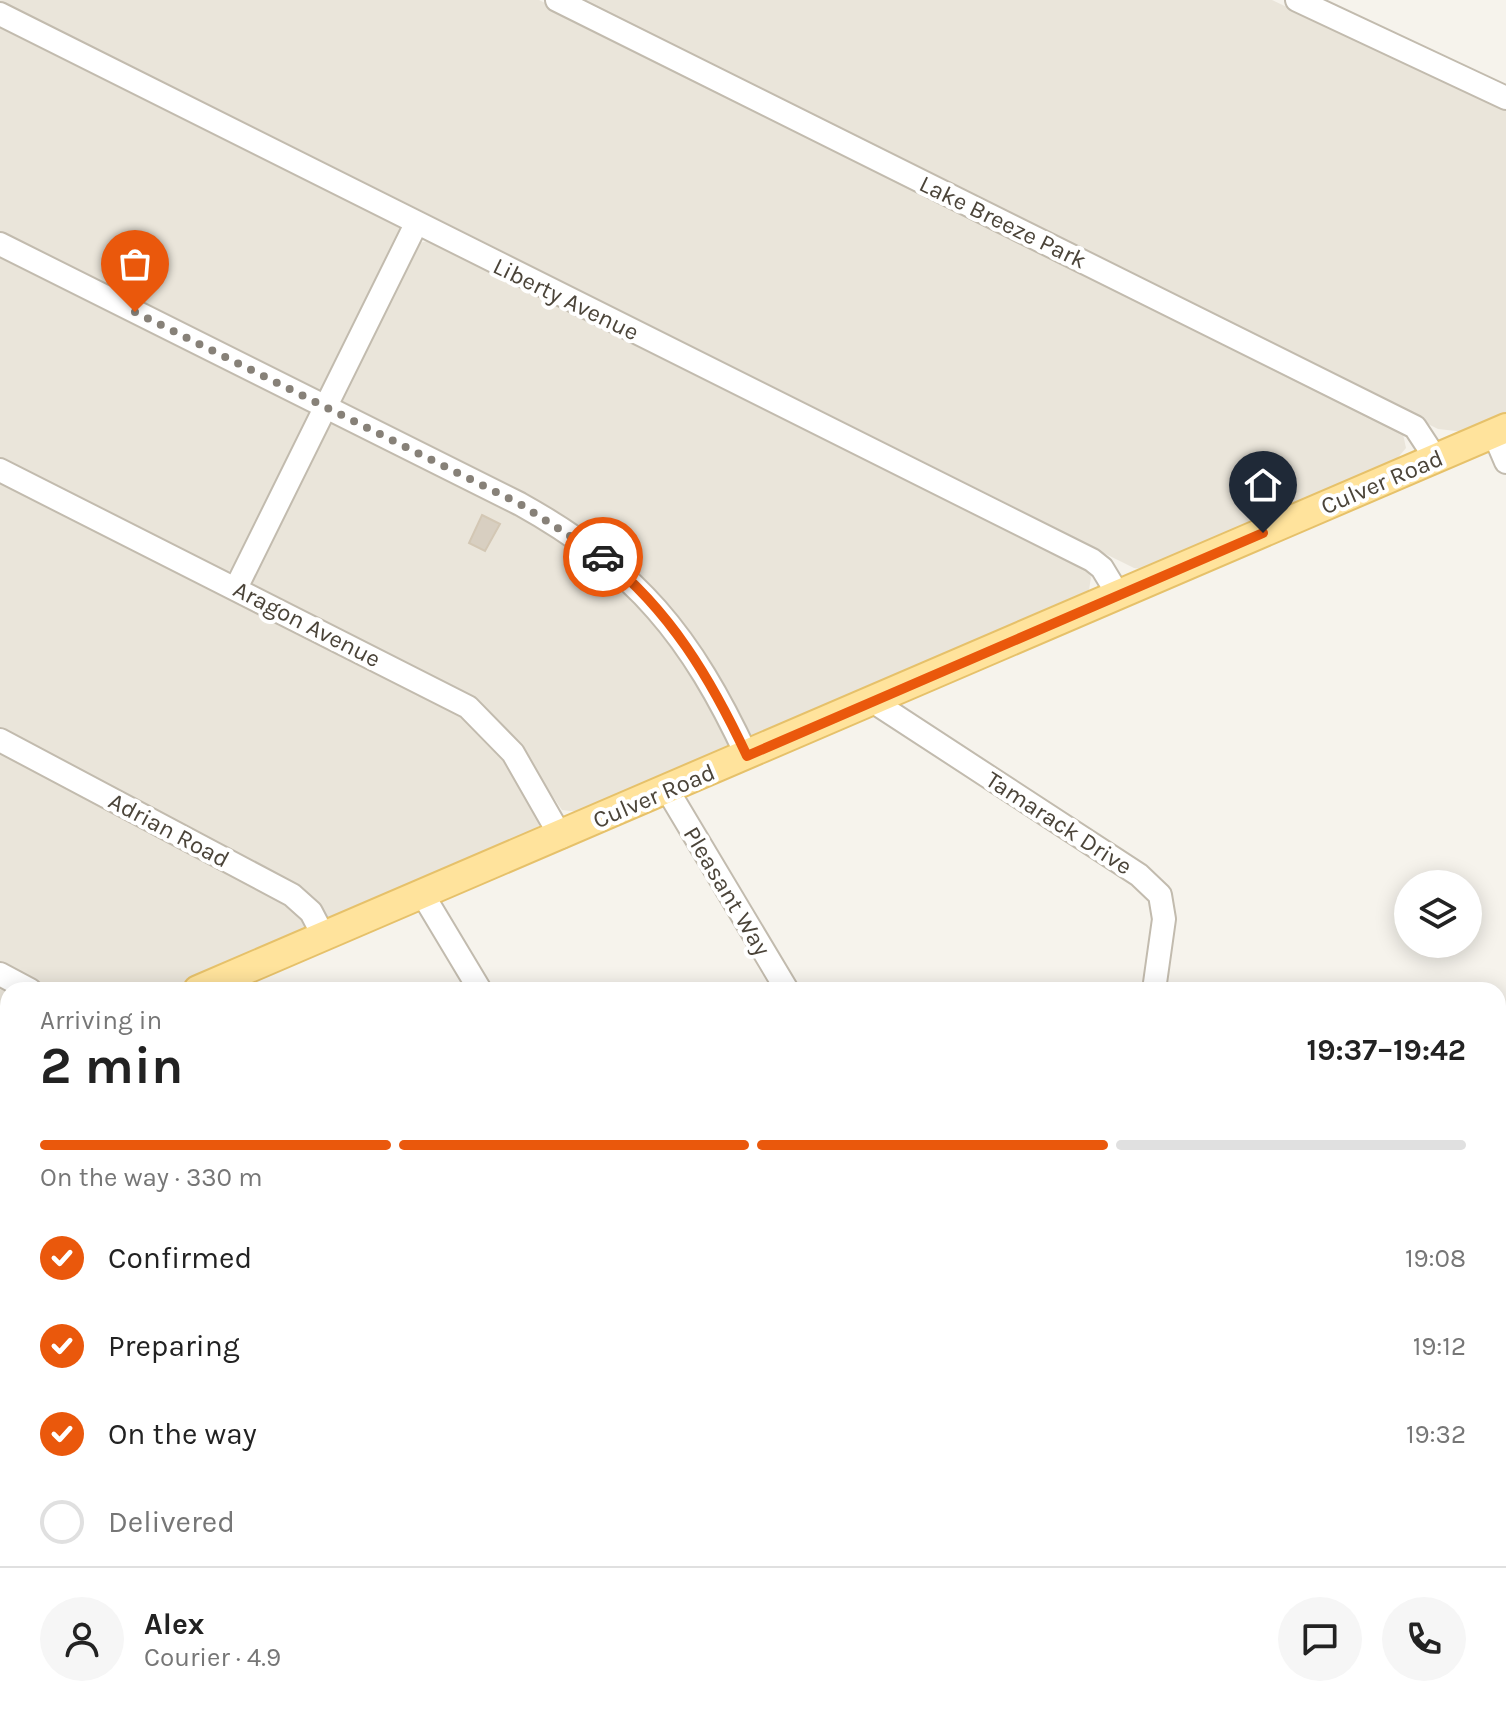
<!DOCTYPE html>
<meta charset="utf-8">
<style>
body{margin:0;font-family:Karla,sans-serif;background:#f6f6f6;color:#222;height:100vh;display:flex;flex-direction:column;font-size:30px;white-space:nowrap}
*{box-sizing:border-box;margin:0}
p{font-size:26px;color:#767676}
.icon{flex:none;width:44px;height:44px;fill:none;stroke:currentColor;stroke-width:2;stroke-linecap:round;stroke-linejoin:round}
.map{position:relative;flex:1;overflow:hidden}
.side{position:absolute;left:0px;top:982px;width:1506px;height:744px;display:flex;flex-direction:column;background:#fff;border-radius:24px 24px 0 0;box-shadow:0 4px 20px #0003}
.side>*{flex:none}
.controls{position:absolute;left:1394px;top:870px;display:grid;gap:16px}
.controls a{display:grid;place-items:center;width:88px;height:88px;border-radius:50%;background:#fff;box-shadow:0 4px 20px #0003;font-size:40px}
.pin{position:absolute;display:grid;place-items:center;width:68px;height:68px;color:#fff;margin:-82px -34px;border-radius:50% 50% 50% 0;rotate:-45deg;box-shadow:0 0 8px #0007}
.pin .icon{rotate:45deg}
.courier{position:absolute;display:grid;place-items:center;width:80px;height:80px;margin:-40px;border:6px solid #ea580c;border-radius:50%;background:#fff;color:#222;box-shadow:0 2px 10px #0007}
.headline em{font-style:normal;font-weight:700}
.headline div{display:flex;flex-direction:column-reverse}
.headline{display:flex;align-items:center;justify-content:space-between;height:136px;padding:0 40px}
h1{font-size:52px;font-weight:700;line-height:60px}
.bar{display:grid;grid-template-columns:repeat(4,1fr);gap:12px 8px;align-content:center;height:96px;padding:0 40px}
.bar i{height:10px;border-radius:6px;background:#e0e0e0}
.bar .on{background:#ea580c}
.bar p{grid-column:span 4}
.line{display:flex;align-items:center;gap:20px;padding:0 40px;border-top:2px solid #e0e0e0}
.line div{flex:1}
.round{display:grid;place-items:center;flex:none;width:84px;height:84px;border-radius:42px;background:#f6f6f6}
ol{padding:0 40px;list-style:none}
li{display:flex;align-items:center;gap:24px;height:88px}
li p{margin-inline-start:auto}
li .icon{padding:8px;border-radius:50%;background:#ea580c;color:#fff;stroke-width:4}
li:last-child{color:#767676}
li i{width:44px;height:44px;border:4px solid #e0e0e0;border-radius:50%}
.map>svg:first-child{display:block}
.residential{fill:#eae5da}
.green{fill:#d2eab5}
.building{fill:#d8cfc1;stroke:#d3c7b4;stroke-width:2}
.lines{fill:none;stroke-linecap:round;stroke-linejoin:round}
.minor-casing{stroke:#c2bbae;stroke-width:26}
.major-casing{stroke:#e6c16a;stroke-width:32}
.path{stroke:#c4b79f;stroke-width:3;stroke-dasharray:4 4;stroke-linecap:butt}
.minor{stroke:#fff;stroke-width:22}
.major{stroke:#ffe39c;stroke-width:28}
.done{stroke:#878178;stroke-width:8;stroke-dasharray:0 14.4}
.route{stroke:#ea580c;stroke-width:10}
.labels{text-anchor:middle;dominant-baseline:central;stroke-width:8;stroke-linejoin:round;paint-order:stroke}
.street-label{font-size:24px;fill:#4b4439;stroke:#fff}
</style>
<div class="map">
<svg width="1506" height="1726" viewBox="0 0 1506 1726">
<rect width="100%" height="100%" fill="#f6f3ec"/>
<g class="residential">
<path d="M 0,0 L 539,0 L 1394,426 L 1403,434 L 1406,448 L 1395,461 L 1142,569 L 1134,568 L 268,140 L 0,5 Z"/>
<path d="M 575,0 L 1272,0 L 1506,110 L 1506,414 L 1465,432 L 1438,429 Z"/>
<path d="M 0,24 L 400,226 L 401,233 L 236,567 L 231,570 L 224,573 L 0,464 Z"/>
<path d="M 432,240 L 1085,569 L 1091,577 L 1089,590 L 1082,597 L 581,812 L 562,810 L 514,739 L 490,713 L 459,692 L 254,587 L 251,580 L 408,261 L 419,243 Z"/>
<path d="M 0,482 L 459,713 L 507,758 L 540,821 L 538,829 L 167,990 L 50,990 L 0,964 Z"/>
<path d="M 0,985 L 8,990 L 8,1059 L 0,1062 Z"/>
<path d="M 0,1281 L 8,1285 L 8,1718 L 780,1718 L 777,1726 L 0,1726 Z"/>
</g>
<path class="green" d="M 782,1718 L 1307,1718 L 1322,1726 L 779,1726 Z"/>
<path class="building" d="M 482,515 L 500,524 L 485,551 L 469,543 Z"/>
<g class="lines">
<g class="minor-casing">
<g id="minor">
<path d="M 557,0 L 1415,427 L 1436,459"/>
<path d="M 1297,0 L 1506,98"/>
<path d="M 0,14 L 1092,560 L 1102,568 L 1119,596"/>
<path d="M 0,244 L 520,504 C 637,569 691,636 747,756"/>
<path d="M 1494,434 L 1506,462"/>
<path d="M 0,470 L 468,707 L 513,753 L 561,837"/>
<path d="M 236,588 L 416,224"/>
<path d="M 874,702 L 1139,875 L 1160,895 L 1164,919 L 1154,990"/>
<path d="M 0,740 L 292,895 L 311,912 L 323,935"/>
<path d="M 668,791 L 787,990"/>
<path d="M 423,895 L 480,990"/>
<path d="M 0,974 L 30,990"/>
<path d="M 0,1273 L 8,1277"/>
<path d="M 1498,1346 L 1506,1342"/>
<path d="M 0,1478 L 8,1482"/>
<path d="M 0,1683 L 8,1687"/>
<path d="M 67,1718 L 82,1726"/>
<path d="M 459,1718 L 475,1726"/>
<path d="M 601,1726 L 605,1718"/>
<path d="M 1219,1726 L 1224,1718"/>
</g>
</g>
<g class="major-casing">
<g id="major">
<path d="M 198,990 L 1506,428"/>
<path d="M 0,1076 L 8,1072"/>
</g>
</g>
<path class="path" d="M 1088,1726 L 1089,1718"/>
<use href="#minor" class="minor"/>
<use href="#major" class="major"/>
</g>
<g class="lines">
<path class="done" d="M 135,312 L 520,504 L 603,557"/>
<path class="route" d="M 603,557 C 670,610 711,679 747,756 L 1263,533"/>
</g>
<g class="labels">
<g class="street-label">
<text transform="translate(1003 222) rotate(26)">Lake Breeze Park</text>
<text transform="translate(566 299) rotate(26)">Liberty Avenue</text>
<text transform="translate(1382 482) rotate(-23)">Culver Road</text>
<text transform="translate(307 624) rotate(27)">Aragon Avenue</text>
<text transform="translate(654 796) rotate(-23)">Culver Road</text>
<text transform="translate(1059 823) rotate(33)">Tamarack Drive</text>
<text transform="translate(169 830) rotate(28)">Adrian Road</text>
<text transform="translate(727 891) rotate(59)">Pleasant Way</text>
</g>
</g>
</svg>
<div class="controls">
<a><svg class="icon" aria-label="layers" viewBox="0 0 24 24"><path d="M12 4l9 5-9 5-9-5zM3 14l9 5 9-5"/></svg></a>
</div>
<div class="pin" style="left:135px;top:312px;background:#ea580c"><svg class="icon" aria-label="bag" viewBox="0 0 24 24"><path d="M5 8h14l-1 12H6zM9 8a3 3 0 0 1 6 0"/></svg></div>
<div class="pin" style="left:1263px;top:533px;background:#1f2937"><svg class="icon" aria-label="home" viewBox="0 0 24 24"><path d="M3 11l9-7 9 7M6 9v11h12V9"/></svg></div>
<div class="courier" style="left:603px;top:557px"><svg class="icon" aria-label="car" viewBox="0 0 24 24"><path d="M5 17H2v-5l4-1 3-4h7l3 4 3 1v5h-3M9 17h6M6 11h13"/><circle cx="7" cy="17" r="2"/><circle cx="17" cy="17" r="2"/></svg></div>
<section class="side">
<div class="headline"><div><h1>2 min</h1><p>Arriving in</p></div><em>19:37–19:42</em></div>
<div class="bar"><i class="on"></i><i class="on"></i><i class="on"></i><i></i><p>On the way · 330 m</p></div>
<ol>
<li><svg class="icon" aria-label="check" viewBox="0 0 24 24"><path d="M5 12l5 5 9-10"/></svg>Confirmed<p>19:08</p></li>
<li><svg class="icon" aria-label="check" viewBox="0 0 24 24"><path d="M5 12l5 5 9-10"/></svg>Preparing<p>19:12</p></li>
<li><svg class="icon" aria-label="check" viewBox="0 0 24 24"><path d="M5 12l5 5 9-10"/></svg>On the way<p>19:32</p></li>
<li><i></i>Delivered</li>
</ol>
<div class="line" style="height:144px"><a class="round"><svg class="icon" aria-label="person" viewBox="0 0 24 24"><circle cx="12" cy="8" r="4"/><path d="M4 21q1-7 8-7t8 7"/></svg></a><div><b>Alex</b><p>Courier · 4.9</p></div><a class="round"><svg class="icon" aria-label="chat" viewBox="0 0 24 24"><path d="M4 5h16v11H9l-5 4z"/></svg></a><a class="round"><svg class="icon" aria-label="phone" viewBox="0 0 24 24"><path d="M5 4h4l2 5-3 2q2 4 5 5l2-3 5 2v4C11 20 4 13 5 4z"/></svg></a></div>
</section>
</div>
